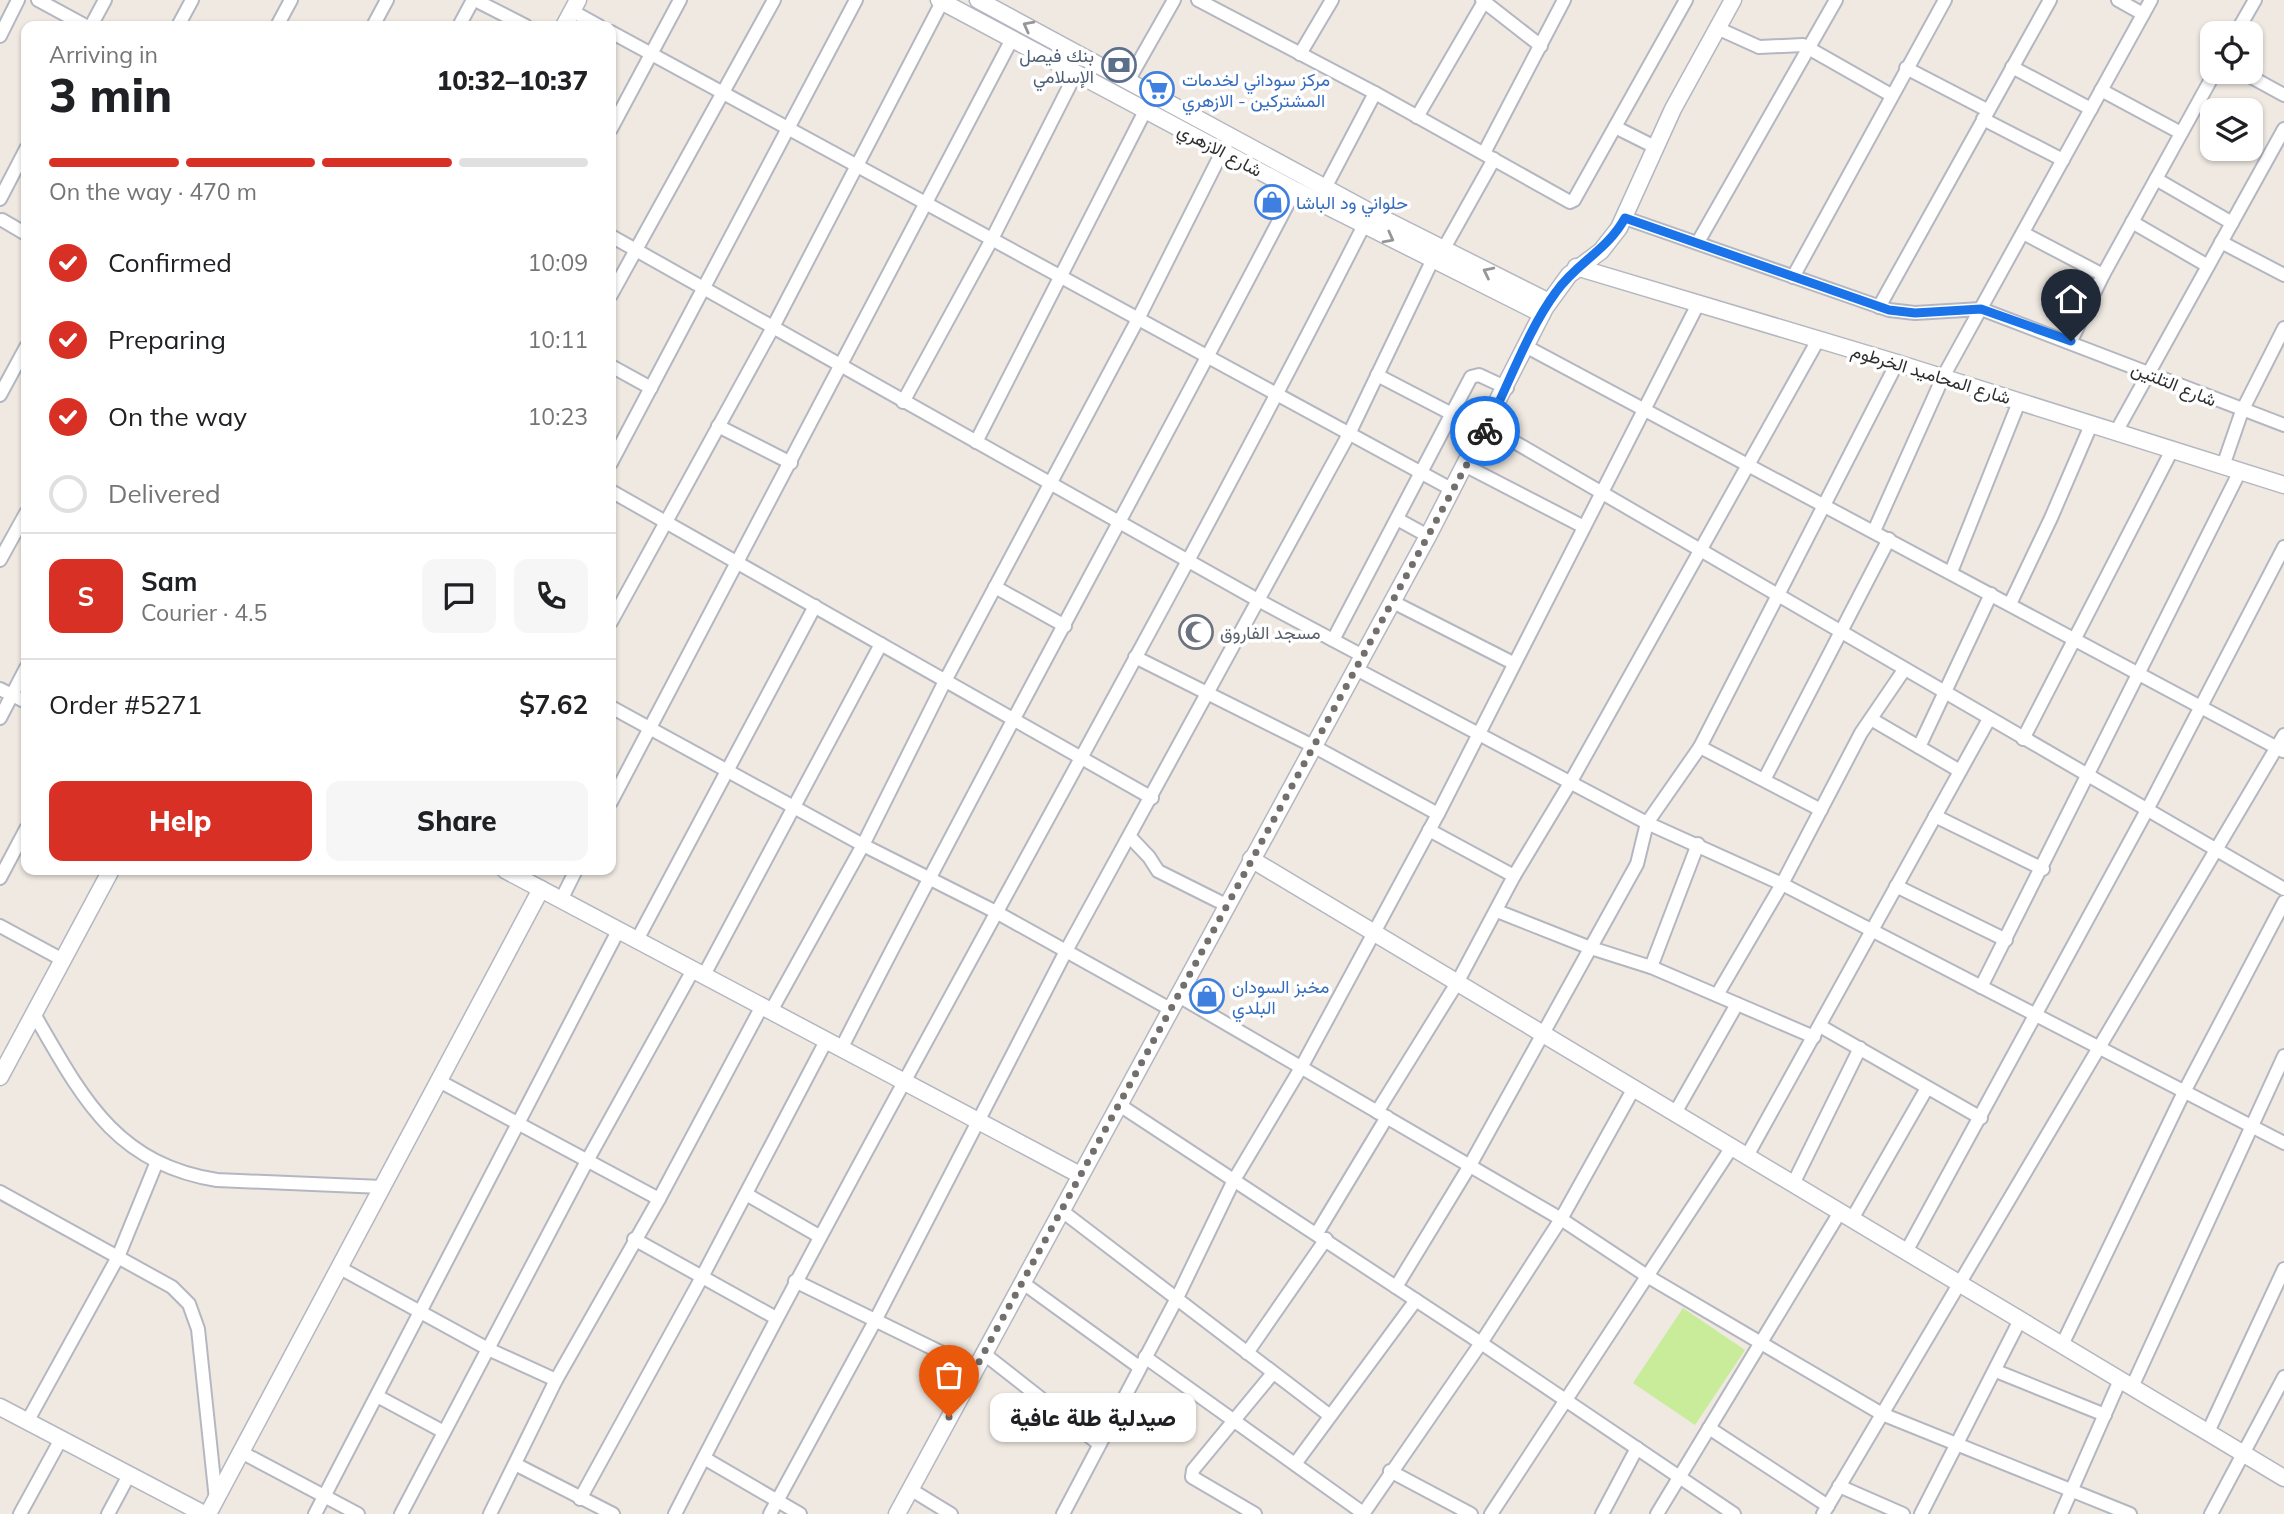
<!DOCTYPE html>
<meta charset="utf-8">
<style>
body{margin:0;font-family:Mulish,Vazirmatn,sans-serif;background:#f6f6f6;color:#202124;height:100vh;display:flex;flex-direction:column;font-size:26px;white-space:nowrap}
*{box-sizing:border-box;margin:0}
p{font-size:23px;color:#757577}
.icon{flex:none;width:38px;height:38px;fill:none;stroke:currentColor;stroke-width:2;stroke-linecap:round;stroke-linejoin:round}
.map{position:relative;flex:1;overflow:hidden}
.side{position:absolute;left:21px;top:21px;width:595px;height:854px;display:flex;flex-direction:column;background:#fff;border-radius:14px;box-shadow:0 2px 5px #0004}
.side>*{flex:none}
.controls{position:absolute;left:2200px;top:21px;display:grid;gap:14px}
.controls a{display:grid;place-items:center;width:63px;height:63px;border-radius:14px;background:#fff;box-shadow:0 2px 5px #0004;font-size:35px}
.pin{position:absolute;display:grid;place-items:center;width:60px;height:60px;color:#fff;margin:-72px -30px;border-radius:50% 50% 50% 0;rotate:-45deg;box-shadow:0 0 7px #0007}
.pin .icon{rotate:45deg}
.courier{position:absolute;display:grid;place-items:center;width:70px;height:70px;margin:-35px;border:5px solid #1a73e8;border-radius:50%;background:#fff;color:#222;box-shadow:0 2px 9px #0007}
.bubble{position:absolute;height:49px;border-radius:14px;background:#fff;box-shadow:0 2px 5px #0004;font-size:23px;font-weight:800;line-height:49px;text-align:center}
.overview em{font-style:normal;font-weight:800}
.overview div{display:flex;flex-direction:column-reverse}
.overview{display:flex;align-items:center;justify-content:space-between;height:119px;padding:0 28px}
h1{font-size:46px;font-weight:800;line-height:52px}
.bar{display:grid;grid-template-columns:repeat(4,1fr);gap:10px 7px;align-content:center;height:84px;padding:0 28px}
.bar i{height:9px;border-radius:5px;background:#e0e0e0}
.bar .on{background:#d93025}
.bar p{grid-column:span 4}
.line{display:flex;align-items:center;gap:18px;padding:0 28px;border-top:2px solid #e0e0e0}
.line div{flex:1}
.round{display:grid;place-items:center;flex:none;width:74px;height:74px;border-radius:14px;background:#f6f6f6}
ol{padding:0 28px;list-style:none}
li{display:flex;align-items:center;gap:21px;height:77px}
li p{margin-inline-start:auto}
li .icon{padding:7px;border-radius:50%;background:#d93025;color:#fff;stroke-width:4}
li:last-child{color:#757577}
li i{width:38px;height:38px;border:4px solid #e0e0e0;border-radius:50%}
.action{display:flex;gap:14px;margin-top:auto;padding:14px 28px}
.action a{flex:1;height:80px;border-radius:14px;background:#d93025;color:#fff;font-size:28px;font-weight:800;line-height:80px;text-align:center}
.action a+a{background:#f6f6f6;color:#202124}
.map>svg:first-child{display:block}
.pitch{fill:#c9ec9a}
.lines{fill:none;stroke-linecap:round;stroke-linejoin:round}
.street-casing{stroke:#b4b7c1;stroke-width:16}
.secondary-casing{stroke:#b4b7c1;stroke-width:19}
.street{stroke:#fff;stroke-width:12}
.secondary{stroke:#fff;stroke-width:16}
.oneway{stroke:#969696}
.done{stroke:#726f6d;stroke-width:7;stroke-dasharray:0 12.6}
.route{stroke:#1a73e8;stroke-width:9}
.labels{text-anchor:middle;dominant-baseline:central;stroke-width:7;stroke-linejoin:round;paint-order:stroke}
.service-label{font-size:18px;fill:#4e5e75;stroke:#fff;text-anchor:end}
.shop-label{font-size:18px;fill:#366cbe;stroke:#fff;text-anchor:start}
.street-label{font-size:18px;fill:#2e2e2e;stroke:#fff}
.worship-label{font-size:18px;fill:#5b616d;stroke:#fff;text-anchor:start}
</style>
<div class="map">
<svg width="2284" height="1514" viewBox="0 0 2284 1514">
<rect width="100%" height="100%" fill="#efe9e1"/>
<path class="pitch" d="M 1683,1308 L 1745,1350 L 1695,1425 L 1633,1383 Z"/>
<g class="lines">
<g class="street-casing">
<g id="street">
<path d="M 38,0 L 86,26"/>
<path d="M 475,0 L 526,26"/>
<path d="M 1198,0 L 1375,93 L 1570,202 L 1574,200 L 1686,0"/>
<path d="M 1482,0 L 1541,46"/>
<path d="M 2118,0 L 2143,14"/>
<path d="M 572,11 L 599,26"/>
<path d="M 91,26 L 105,0"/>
<path d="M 178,26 L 192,0"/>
<path d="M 277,26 L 291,0"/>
<path d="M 373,26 L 387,0"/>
<path d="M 459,26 L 473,0"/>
<path d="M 1717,28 L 1759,47 L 1803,45 L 1891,95"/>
<path d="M 611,32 L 1453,490"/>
<path d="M 2236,33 L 2255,0"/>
<path d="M 0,36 L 18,0"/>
<path d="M 1300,54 L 1332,0"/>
<path d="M 2012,67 L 2091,109"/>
<path d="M 1906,68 L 1987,110"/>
<path d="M 2242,72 L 2284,95"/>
<path d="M 1128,81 L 1174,0"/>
<path d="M 2101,90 L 2181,133"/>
<path d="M 1417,117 L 1485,0"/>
<path d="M 1983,119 L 2063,160"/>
<path d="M 1615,127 L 1655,147"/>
<path d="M 611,129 L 680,0"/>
<path d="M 1484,153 L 1564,0"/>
<path d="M 2156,179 L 2232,223"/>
<path d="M 1325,188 L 1375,93"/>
<path d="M 0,199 L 26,149"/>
<path d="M 1625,218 L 1889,310 L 1915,313 L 1981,309 L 2284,425"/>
<path d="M 2,220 L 26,234"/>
<path d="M 2132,222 L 2208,266"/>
<path d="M 2023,233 L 2103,275"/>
<path d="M 611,236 L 1256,599 L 1363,656"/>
<path d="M 1698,242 L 1836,0"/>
<path d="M 2221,242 L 2284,275"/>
<path d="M 1443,250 L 1494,159"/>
<path d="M 1793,277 L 1945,0"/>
<path d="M 611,295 L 774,0"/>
<path d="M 1879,307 L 2050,0"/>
<path d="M 2071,341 L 2103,275 L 2215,72"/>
<path d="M 1527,347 L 2283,751"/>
<path d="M 611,366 L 651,388"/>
<path d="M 1377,375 L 1452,414"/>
<path d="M 0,395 L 26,347"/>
<path d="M 903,402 L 992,239 L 1076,73"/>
<path d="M 718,426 L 791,463"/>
<path d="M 1487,426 L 2284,889"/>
<path d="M 2116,432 L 2284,129"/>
<path d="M 976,442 L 1145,111"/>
<path d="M 611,463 L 856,0"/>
<path d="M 1466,466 L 1584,527"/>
<path d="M 2223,466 L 2242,411 L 2284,328"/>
<path d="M 611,491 L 1152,798"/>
<path d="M 1397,519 L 1428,536"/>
<path d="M 1874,531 L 1943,377 L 2151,0"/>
<path d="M 0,560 L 26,513"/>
<path d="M 1951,572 L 2019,402"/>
<path d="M 995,587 L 1065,626"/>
<path d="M 1393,602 L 1513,663"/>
<path d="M 2010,604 L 2051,518 L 2091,425"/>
<path d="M 611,622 L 772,329 L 942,2"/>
<path d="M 1333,640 L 1471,377 L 1479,375 L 1507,388"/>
<path d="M 1135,657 L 1313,746 L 1438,814"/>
<path d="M 1356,669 L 1647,823 L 1782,884 L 2284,1143"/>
<path d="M 0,689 L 26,702"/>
<path d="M 611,707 L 863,845 L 996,912 L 1170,1009"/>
<path d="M 0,718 L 26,668"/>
<path d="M 1871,719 L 1960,771"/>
<path d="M 2023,739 L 2172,450"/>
<path d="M 1700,747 L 1821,810"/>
<path d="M 1919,747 L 1991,594"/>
<path d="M 1764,780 L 1889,539"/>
<path d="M 611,802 L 1012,39"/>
<path d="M 1935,816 L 2043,869"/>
<path d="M 1429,830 L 1514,876"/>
<path d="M 1130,837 L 1149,857 L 1158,871 L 1226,905"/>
<path d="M 0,878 L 26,829"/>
<path d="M 1896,886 L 2006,940"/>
<path d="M 561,900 L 576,870"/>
<path d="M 1497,911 L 1588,947 L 1651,967 L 1814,1037"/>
<path d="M 0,926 L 63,960"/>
<path d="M 637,940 L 815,606"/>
<path d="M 1651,967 L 1698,844"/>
<path d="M 704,975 L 881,644"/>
<path d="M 1981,987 L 2239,473"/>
<path d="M 1177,995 L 1561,1219 L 1647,1276 L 1882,1414 L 2130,1514"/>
<path d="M 1717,995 L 1782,884 L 1861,733 L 1904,670"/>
<path d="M 771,1011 L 863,845 L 945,681 L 1138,319 L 1230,136"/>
<path d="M 34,1014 C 82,1097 115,1164 217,1180 L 382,1187"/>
<path d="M 1820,1026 L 1981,1118"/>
<path d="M 841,1049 C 988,760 1146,477 1295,190"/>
<path d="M 439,1081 L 659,1199"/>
<path d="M 1118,1104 L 1481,1343 L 1734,1514"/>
<path d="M 1377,1112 L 1457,983 L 1514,876 L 1570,783 L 1818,340"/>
<path d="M 1675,1113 L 1737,1004"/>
<path d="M 1747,1156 L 1989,719"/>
<path d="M 1793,1184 L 1860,1048"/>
<path d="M 0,1192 L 172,1287 L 189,1304 L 198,1329 L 216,1500"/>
<path d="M 746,1194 L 819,1236"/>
<path d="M 1062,1211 L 1329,1415"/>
<path d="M 1852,1219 L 1927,1088"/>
<path d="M 1317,1233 L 1387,1117"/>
<path d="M 634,1239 L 776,1318"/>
<path d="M 1906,1252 L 2147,810 L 2284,547"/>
<path d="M 340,1268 L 488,1349 L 556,1380"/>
<path d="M 795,1281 L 975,1369"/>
<path d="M 1023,1283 L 1139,1367"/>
<path d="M 1396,1287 L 1469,1167 L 1637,864 L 1647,823 L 1700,747 L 1897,363"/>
<path d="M 2062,1345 L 2184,1092 L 2284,902"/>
<path d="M 983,1353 L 1099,1444"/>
<path d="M 1247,1353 L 1326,1239"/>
<path d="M 1145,1357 L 1363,1513"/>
<path d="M 1996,1371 L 2105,1415"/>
<path d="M 2132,1387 L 2284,1056"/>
<path d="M 377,1396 L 444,1432"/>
<path d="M 27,1422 L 118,1257 L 156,1164"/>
<path d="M 1709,1428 L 1828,1506"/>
<path d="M 2208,1432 L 2284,1269"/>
<path d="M 241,1452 L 358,1514"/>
<path d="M 704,1458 L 800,1514"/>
<path d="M 515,1464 L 613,1514"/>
<path d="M 1295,1464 L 1416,1300"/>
<path d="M 1390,1471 L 1471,1514"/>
<path d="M 1839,1486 L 1903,1514"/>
<path d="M 910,1489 L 951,1514"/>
<path d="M 580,1499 L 702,1277 L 826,1041"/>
<path d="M 20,1514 L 61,1439"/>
<path d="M 108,1514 L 129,1475"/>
<path d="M 315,1514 L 618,931"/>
<path d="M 401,1514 L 587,1161 L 693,970"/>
<path d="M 490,1514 L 556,1380 L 659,1199 L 762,1006"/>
<path d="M 675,1514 C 897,1080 1143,660 1364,225"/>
<path d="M 770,1514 L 875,1321 L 1066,951 L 1349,434 L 1432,261"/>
<path d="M 1063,1514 L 1177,1298 L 1234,1180 L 1302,1066 L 1438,814 L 1698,304"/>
<path d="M 1255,1514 L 1192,1477 L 1193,1470 L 1273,1373"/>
<path d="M 1363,1514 L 1481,1343 L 1561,1219 L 1634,1088"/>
<path d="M 1491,1514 L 1732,1147"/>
<path d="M 1602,1514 L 1637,1448"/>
<path d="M 1657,1514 L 1840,1212"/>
<path d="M 1823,1514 L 2284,735"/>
<path d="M 1921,1514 L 2020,1320"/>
<path d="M 2061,1514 L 2120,1380"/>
<path d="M 2211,1514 L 2284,1377"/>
</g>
</g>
<g class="secondary-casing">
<g id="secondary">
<path d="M 939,0 L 1295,190 L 1542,314"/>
<path d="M 978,0 L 1372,213 L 1549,302"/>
<path d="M 564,26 L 578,0"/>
<path d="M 1576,267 L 1897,363 L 2284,485"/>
<path d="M 1251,859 L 2284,1478"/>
<path d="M 505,870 L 1080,1175"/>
<path d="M 0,1077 L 111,870"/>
<path d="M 0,1407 L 204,1514"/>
<path d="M 208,1514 L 541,889"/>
<path d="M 897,1514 L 1428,536 L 1545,308 L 1569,275 L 1601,251 L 1619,228 L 1673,109 L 1733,0"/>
</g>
</g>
<use href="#street" class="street"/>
<use href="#secondary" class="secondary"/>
</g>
<defs><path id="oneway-chevron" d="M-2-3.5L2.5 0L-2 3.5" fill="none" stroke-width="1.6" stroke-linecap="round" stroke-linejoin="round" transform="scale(1.75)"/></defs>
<g class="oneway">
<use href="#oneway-chevron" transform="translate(1028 26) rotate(-152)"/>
<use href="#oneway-chevron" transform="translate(1389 238) rotate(28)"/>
<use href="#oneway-chevron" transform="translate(1488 272) rotate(-154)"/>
</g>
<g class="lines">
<path class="done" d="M 949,1417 L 1485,431"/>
<path class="route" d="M 1485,431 C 1508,387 1527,331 1556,292 C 1577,262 1606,252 1625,218 L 1889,310 L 1915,313 L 1981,309 L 2071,341"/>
</g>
<defs>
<g id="bank-ring" transform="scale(1.75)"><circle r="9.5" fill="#fff" stroke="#5c6f8a" stroke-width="1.5"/><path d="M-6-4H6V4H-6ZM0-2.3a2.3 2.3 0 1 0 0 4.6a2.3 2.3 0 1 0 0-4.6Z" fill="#5c6f8a"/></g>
<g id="supermarket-ring" transform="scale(1.75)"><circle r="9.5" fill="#fff" stroke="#3f7fe0" stroke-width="1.5"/><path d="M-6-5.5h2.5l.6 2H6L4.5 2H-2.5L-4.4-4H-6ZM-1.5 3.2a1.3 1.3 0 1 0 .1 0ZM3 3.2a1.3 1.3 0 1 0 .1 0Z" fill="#3f7fe0"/></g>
<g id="shop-ring" transform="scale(1.75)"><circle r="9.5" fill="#fff" stroke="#3f7fe0" stroke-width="1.5"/><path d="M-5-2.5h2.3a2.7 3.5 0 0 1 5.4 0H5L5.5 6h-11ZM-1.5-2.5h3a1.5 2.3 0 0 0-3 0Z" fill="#3f7fe0"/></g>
<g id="mosque-ring" transform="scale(1.75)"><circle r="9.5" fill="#fff" stroke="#6b7280" stroke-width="1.5"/><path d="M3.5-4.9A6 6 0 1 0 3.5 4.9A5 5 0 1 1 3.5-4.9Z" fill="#6b7280"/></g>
</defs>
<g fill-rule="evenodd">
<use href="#bank-ring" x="1119" y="65"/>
<use href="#supermarket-ring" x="1157" y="89"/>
<use href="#shop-ring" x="1272" y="202"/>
<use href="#mosque-ring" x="1196" y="632"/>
<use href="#shop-ring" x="1207" y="996"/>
</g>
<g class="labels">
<g class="service-label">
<text x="1094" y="55">بنك فيصل<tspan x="1094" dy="21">الإسلامي</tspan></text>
</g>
<g class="shop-label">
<text x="1182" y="79">مركز سوداني لخدمات<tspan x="1182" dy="21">المشتركين - الازهري</tspan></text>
<text x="1296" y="202">حلواني ود الباشا</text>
<text x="1232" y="986">مخبز السودان<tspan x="1232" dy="21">البلدي</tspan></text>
</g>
<g class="street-label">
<text transform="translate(1220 150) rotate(28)">شارع الازهري</text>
<text transform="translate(1931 374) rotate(17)">شارع المحاميد الخرطوم</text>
<text transform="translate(2174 384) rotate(22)">شارع التلتين</text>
</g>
<g class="worship-label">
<text x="1220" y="632">مسجد الفاروق</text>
</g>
</g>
</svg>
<div class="controls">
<a><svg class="icon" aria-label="locate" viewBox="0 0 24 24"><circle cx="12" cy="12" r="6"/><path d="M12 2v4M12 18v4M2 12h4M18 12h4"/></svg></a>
<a><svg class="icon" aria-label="layers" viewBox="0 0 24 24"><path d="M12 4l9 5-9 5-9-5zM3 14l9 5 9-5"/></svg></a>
</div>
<div class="pin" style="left:949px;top:1417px;background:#ea580c"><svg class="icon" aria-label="bag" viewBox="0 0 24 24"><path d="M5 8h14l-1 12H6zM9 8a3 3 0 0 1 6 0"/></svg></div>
<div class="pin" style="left:2071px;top:341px;background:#1f2937"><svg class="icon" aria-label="home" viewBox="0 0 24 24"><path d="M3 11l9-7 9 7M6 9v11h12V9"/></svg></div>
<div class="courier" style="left:1485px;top:431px"><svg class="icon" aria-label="bike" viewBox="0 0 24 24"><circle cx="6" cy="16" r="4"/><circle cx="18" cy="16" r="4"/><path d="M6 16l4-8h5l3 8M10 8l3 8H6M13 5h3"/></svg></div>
<div class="bubble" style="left:990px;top:1393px;width:206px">صيدلية طلة عافية</div>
<section class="side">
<div class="overview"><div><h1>3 min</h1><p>Arriving in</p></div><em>10:32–10:37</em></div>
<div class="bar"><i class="on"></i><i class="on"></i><i class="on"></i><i></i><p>On the way · 470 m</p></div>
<ol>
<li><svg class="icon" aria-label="check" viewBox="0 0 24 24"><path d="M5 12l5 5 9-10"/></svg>Confirmed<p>10:09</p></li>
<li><svg class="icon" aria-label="check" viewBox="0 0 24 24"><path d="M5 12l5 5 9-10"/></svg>Preparing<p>10:11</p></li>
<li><svg class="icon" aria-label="check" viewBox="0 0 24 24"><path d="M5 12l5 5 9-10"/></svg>On the way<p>10:23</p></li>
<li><i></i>Delivered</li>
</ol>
<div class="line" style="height:126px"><b class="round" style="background:#d93025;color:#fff">S</b><div><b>Sam</b><p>Courier · 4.5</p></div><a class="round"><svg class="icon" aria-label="chat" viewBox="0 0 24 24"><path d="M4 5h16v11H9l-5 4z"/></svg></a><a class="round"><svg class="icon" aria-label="phone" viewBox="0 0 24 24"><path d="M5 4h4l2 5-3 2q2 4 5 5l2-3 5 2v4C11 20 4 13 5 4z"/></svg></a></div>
<div class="line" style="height:91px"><div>Order #5271</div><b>$7.62</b></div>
<div class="action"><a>Help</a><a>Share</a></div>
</section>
</div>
